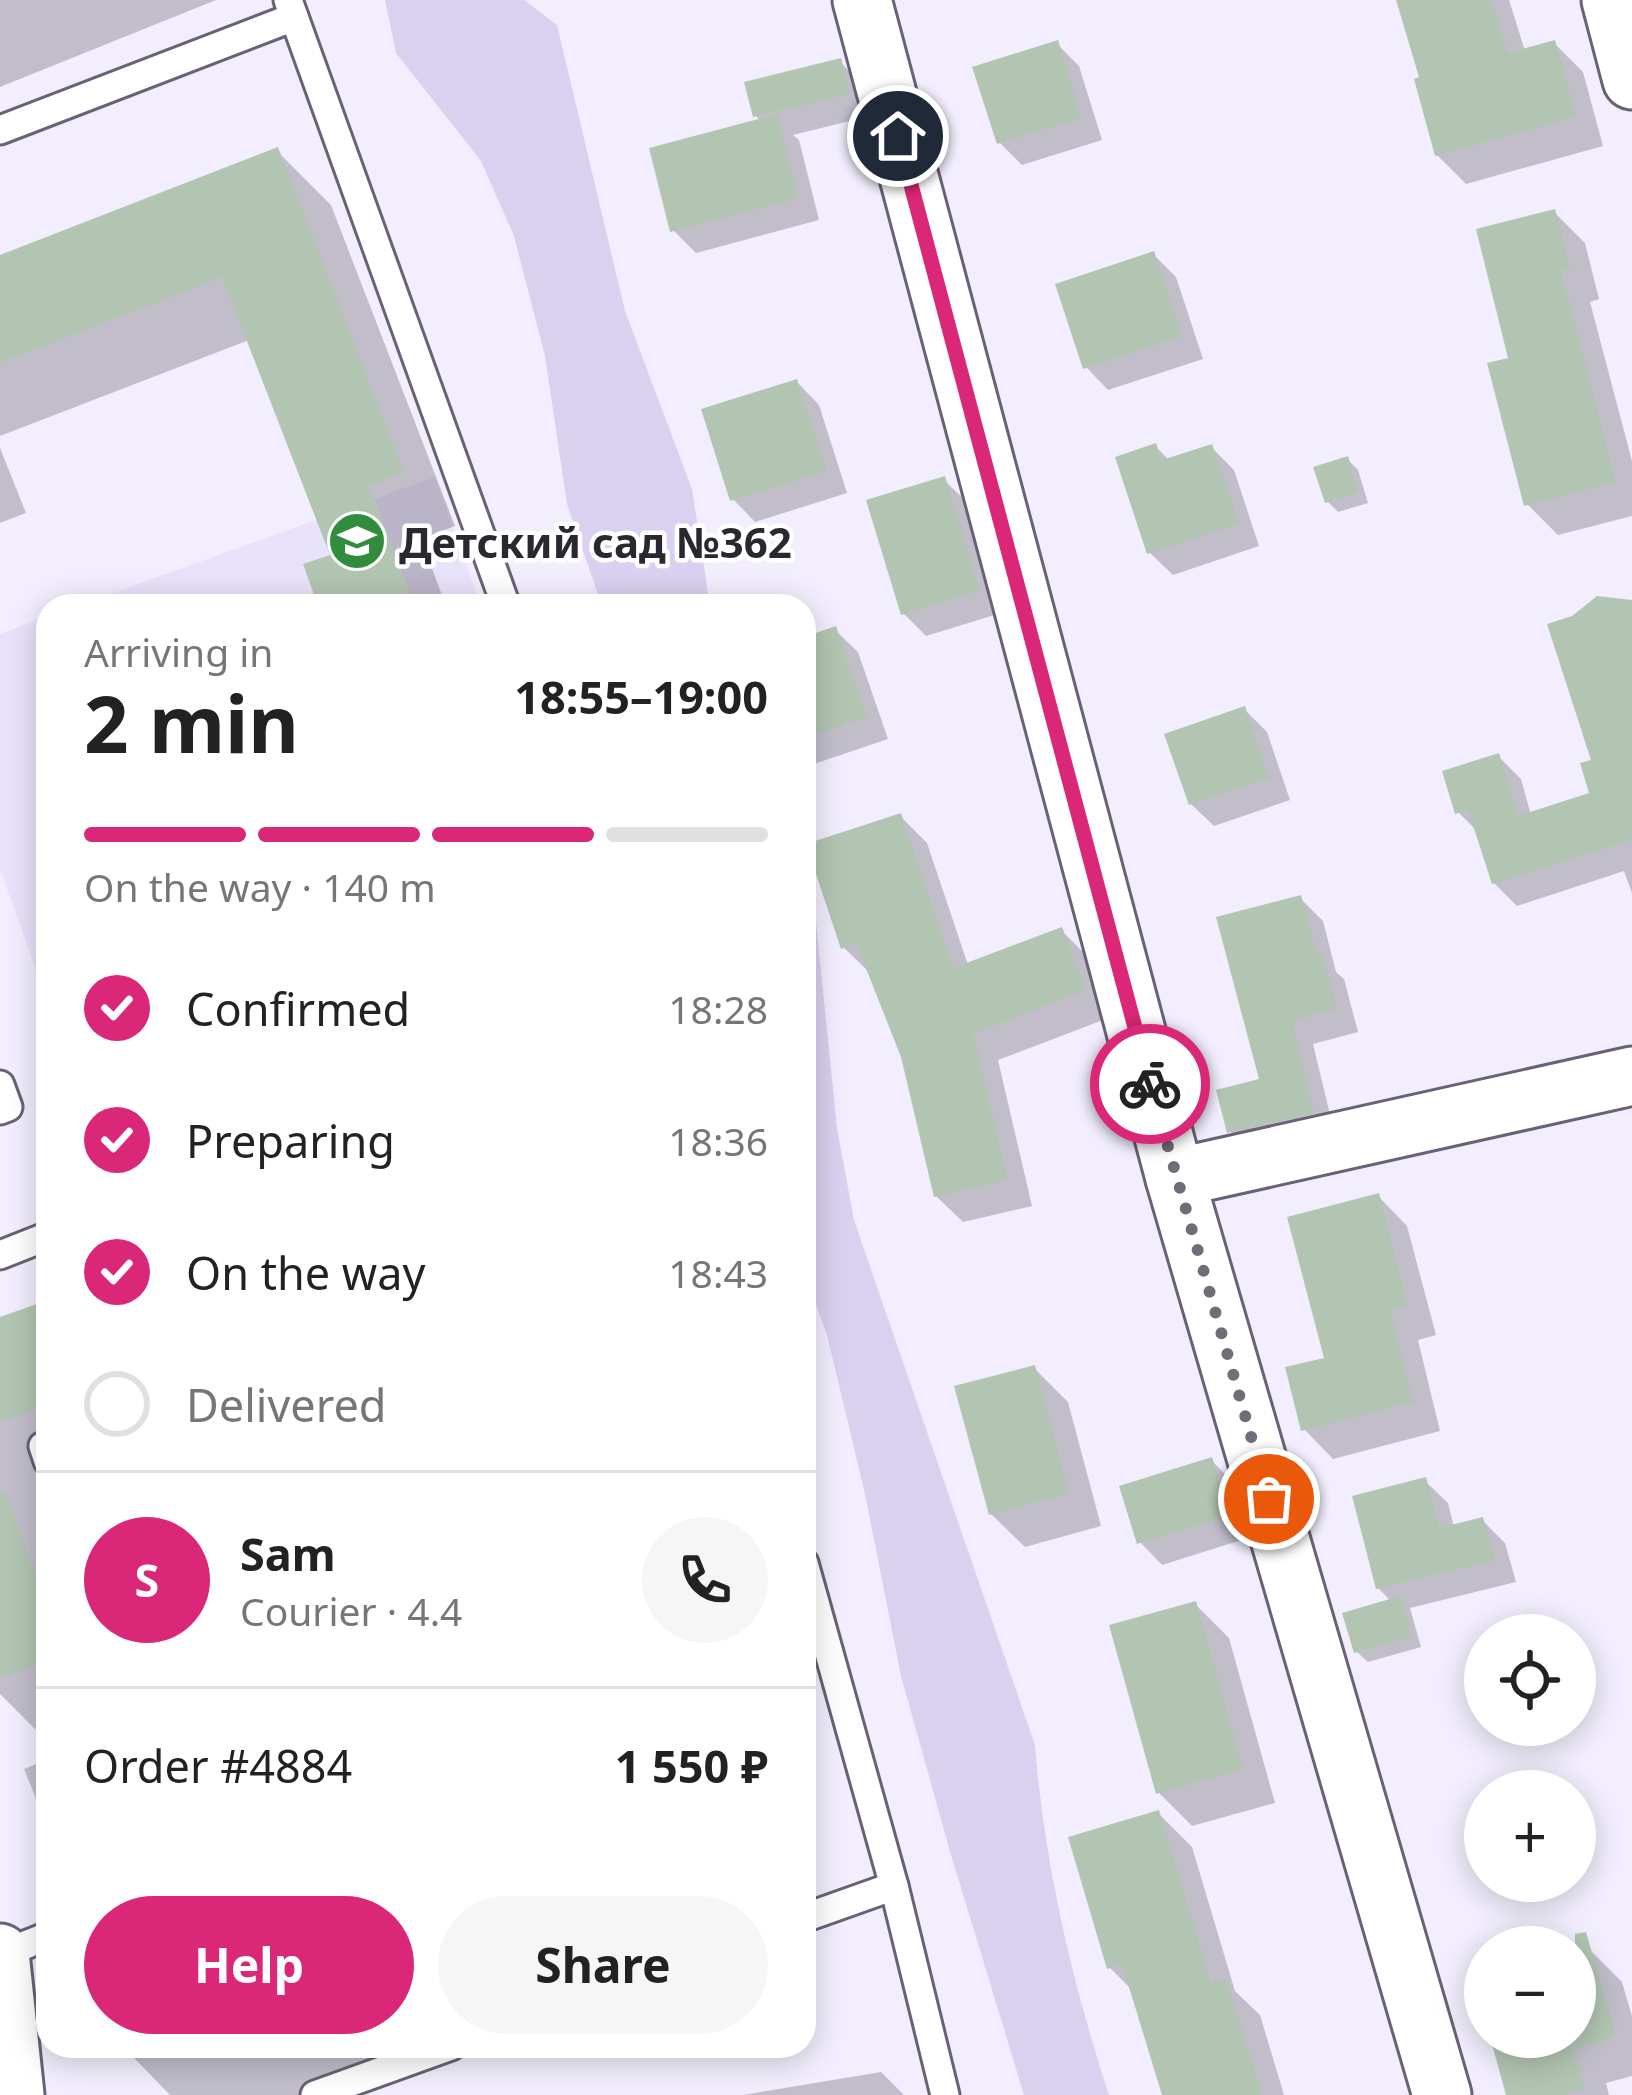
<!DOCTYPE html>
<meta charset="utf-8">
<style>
body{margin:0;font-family:"Noto Sans",sans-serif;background:#f6f6f6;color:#222;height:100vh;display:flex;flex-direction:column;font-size:45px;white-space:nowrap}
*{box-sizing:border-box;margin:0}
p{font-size:39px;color:#767676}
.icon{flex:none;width:66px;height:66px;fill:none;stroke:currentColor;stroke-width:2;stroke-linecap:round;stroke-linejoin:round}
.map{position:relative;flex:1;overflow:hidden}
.details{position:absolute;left:36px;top:594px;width:780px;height:1464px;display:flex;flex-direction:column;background:#fff;border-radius:36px;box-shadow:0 6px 30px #0003}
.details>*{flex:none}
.fabs{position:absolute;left:1464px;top:1614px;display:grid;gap:24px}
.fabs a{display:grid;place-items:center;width:132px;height:132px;border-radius:50%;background:#fff;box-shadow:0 6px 30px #0003;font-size:60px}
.pin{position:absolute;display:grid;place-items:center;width:102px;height:102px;color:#fff;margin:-51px;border:6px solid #fff;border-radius:50%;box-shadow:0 3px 12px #0007}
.courier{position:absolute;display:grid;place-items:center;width:120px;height:120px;margin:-60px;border:9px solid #db2777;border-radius:50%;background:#fff;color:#222;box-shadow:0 3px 15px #0007}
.overview em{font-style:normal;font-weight:700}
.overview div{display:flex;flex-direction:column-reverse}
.overview{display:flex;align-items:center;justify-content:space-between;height:204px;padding:0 48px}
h1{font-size:78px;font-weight:700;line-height:90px}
.bar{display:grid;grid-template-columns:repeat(4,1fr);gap:18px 12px;align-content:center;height:144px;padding:0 48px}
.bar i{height:15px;border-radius:9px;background:#e0e0e0}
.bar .active{background:#db2777}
.bar p{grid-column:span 4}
.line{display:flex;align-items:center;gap:30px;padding:0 48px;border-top:3px solid #e0e0e0}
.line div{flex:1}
.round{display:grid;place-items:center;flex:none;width:126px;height:126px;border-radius:63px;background:#f6f6f6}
ol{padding:0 48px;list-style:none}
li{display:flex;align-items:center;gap:36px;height:132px}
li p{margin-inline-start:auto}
li .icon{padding:12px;border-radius:50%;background:#db2777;color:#fff;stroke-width:4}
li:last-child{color:#767676}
li i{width:66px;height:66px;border:6px solid #e0e0e0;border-radius:50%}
.primary-button{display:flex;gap:24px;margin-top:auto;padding:24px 48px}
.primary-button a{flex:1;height:138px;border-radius:72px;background:#db2777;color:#fff;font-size:48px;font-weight:700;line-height:138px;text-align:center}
.primary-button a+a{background:#f6f6f6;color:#222}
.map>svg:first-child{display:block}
.built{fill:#e9e2fb}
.green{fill:#dad0f0}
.shadow{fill:#0003}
.building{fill:#b2c5b2}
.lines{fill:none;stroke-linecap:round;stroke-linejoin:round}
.lane-casing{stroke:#696277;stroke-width:33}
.street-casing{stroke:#696277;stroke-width:63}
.lane{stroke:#fff;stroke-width:27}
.street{stroke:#fff;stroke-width:57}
.done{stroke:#706d78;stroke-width:12;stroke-dasharray:0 21.6}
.route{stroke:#db2777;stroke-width:15}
.labels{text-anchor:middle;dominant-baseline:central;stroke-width:9;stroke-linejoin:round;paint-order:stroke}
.poi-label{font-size:42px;font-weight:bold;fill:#2a2730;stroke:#fff;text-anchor:start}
</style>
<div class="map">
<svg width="1632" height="2095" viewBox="0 0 1632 2095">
<rect width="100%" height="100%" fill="#f2eefd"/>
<g class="built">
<path d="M 435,477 L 481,606 L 77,606 Z"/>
<path d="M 48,616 L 48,1003 L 0,869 L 0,634 Z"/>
</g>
<g class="green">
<path d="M 385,0 L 524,0 L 557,25 L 625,311 L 692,489 L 710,606 L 602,606 L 567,504 L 545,356 L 514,236 L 481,161 L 396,53 Z"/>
<path d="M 804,901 L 816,922 L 837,1128 L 854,1220 L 1035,1745 C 1044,1863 1072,1982 1109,2095 L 1024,2095 L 949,1848 L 901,1676 L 865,1494 L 827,1335 L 804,1272 Z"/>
</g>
<g class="shadow">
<path d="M 0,0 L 216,0 L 0,87 Z"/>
<path d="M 1399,0 L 1509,0 L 1525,51 L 1554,43 L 1583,72 L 1603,146 L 1466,184 L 1437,155 L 1423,80 Z"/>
<path d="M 1057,44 L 1079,66 L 1102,140 L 1022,165 L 1000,143 Z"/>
<path d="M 840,62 L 863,84 L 870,116 L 793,135 L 799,140 L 819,220 L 696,253 L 673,230 L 761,122 L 756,116 Z"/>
<path d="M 277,151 L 331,205 L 455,526 L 421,539 L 446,606 L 321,606 L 333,556 L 249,340 L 0,436 L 0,258 Z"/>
<path d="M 1554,212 L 1585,243 L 1599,299 L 1590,302 L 1632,461 L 1632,516 L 1558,535 L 1527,504 L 1512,360 Z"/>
<path d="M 1153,254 L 1176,277 L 1203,359 L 1108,390 L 1086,367 Z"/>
<path d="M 797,382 L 819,405 L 847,493 L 755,522 L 733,499 Z"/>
<path d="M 1156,447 L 1170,461 L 1211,447 L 1234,470 L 1259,546 L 1173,575 L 1150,553 Z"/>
<path d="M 0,448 L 26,513 L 0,523 Z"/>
<path d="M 1347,459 L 1358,470 L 1368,503 L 1338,512 L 1327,501 Z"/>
<path d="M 944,480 L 967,502 L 1001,613 L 926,636 L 903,613 Z"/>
<path d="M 1632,600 L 1632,893 L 1624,871 L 1517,906 L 1494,883 L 1478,832 L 1458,812 L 1498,756 L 1521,779 L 1531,815 L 1593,795 L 1595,762 L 1626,602 Z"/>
<path d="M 835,630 L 858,652 L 888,739 L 811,765 L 804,759 L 804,640 Z"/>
<path d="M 1245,710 L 1267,732 L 1290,800 L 1214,826 L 1191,804 Z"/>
<path d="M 900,816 L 927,843 L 968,965 L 1061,930 L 1088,957 L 1111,1017 L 998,1060 L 1032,1206 L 963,1222 L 936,1196 L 904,1056 L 870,973 L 843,947 Z"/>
<path d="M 1300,898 L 1323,921 L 1336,972 L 1344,979 L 1358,1032 L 1313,1044 L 1335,1135 L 1253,1154 L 1230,1131 L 1263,1081 Z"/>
<path d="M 1378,1196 L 1407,1226 L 1436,1335 L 1418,1340 L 1440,1431 L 1333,1459 L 1304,1429 Z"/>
<path d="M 48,1303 L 48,1742 L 0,1694 L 0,1320 Z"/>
<path d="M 1034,1368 L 1068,1402 L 1101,1526 L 1025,1547 L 991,1514 Z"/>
<path d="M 1211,1460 L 1234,1483 L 1251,1537 L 1162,1565 L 1140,1542 Z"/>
<path d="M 1425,1481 L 1448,1503 L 1454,1527 L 1482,1520 L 1505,1543 L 1516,1582 L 1410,1608 L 1421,1647 L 1368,1662 L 1357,1652 L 1392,1602 L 1378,1588 Z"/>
<path d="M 1195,1604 L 1229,1638 L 1275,1803 L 1192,1826 L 1158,1792 Z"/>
<path d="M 48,1759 L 48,1828 L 24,1769 Z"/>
<path d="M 1158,1813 L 1192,1847 L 1235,1991 L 1260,2015 L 1284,2095 L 1165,2095 L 1133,1991 L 1109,1967 Z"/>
<path d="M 804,1869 L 817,1903 L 804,1908 Z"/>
<path d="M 1588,1948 L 1622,1982 L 1632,2016 L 1632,2076 L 1606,2083 L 1609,2095 L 1510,2095 L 1493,2037 L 1575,2037 L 1575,1952 Z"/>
<path d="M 1485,1978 L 1485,2011 L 1476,1981 Z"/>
<path d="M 129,2046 L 438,2046 L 308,2095 L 170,2095 L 134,2058 Z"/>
<path d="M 881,2072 L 904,2095 L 743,2095 Z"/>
</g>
<g class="building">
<path d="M 1396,0 L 1491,0 L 1508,53 L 1555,40 L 1576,117 L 1435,156 L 1414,79 L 1419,77 Z"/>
<path d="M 1058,40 L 1081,118 L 997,144 L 972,67 Z"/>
<path d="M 841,58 L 850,94 L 753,117 L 744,82 Z"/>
<path d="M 777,114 L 798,198 L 670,232 L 649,148 Z"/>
<path d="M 278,147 L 404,472 L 369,486 L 415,606 L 318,606 L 303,564 L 330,555 L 222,277 L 0,363 L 0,255 Z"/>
<path d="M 1555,209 L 1570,269 L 1561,271 L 1616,482 L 1524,506 L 1487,363 L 1508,358 L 1476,229 Z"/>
<path d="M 1154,251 L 1182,336 L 1083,369 L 1055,284 Z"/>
<path d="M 797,379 L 827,471 L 730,501 L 701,409 Z"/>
<path d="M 1156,443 L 1162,460 L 1212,444 L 1239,523 L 1147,554 L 1115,457 Z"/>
<path d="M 1348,456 L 1359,492 L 1325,503 L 1313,467 Z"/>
<path d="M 945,476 L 980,590 L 901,615 L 866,500 Z"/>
<path d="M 1597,596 L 1632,600 L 1632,840 L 1492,884 L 1468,810 L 1455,814 L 1442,771 L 1499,753 L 1518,816 L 1589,793 L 1580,763 L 1591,760 L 1547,624 L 1572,616 Z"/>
<path d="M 836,626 L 867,717 L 804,738 L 804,637 Z"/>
<path d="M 1245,706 L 1269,778 L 1189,805 L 1164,734 Z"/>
<path d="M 901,813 L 953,968 L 1062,927 L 1086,990 L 973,1034 L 1008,1180 L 934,1197 L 901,1057 L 856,943 L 841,949 L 806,844 Z"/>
<path d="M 1301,895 L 1317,955 L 1322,953 L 1337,1009 L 1292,1021 L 1314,1113 L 1227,1133 L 1216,1090 L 1259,1079 L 1216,917 Z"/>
<path d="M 1379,1193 L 1408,1306 L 1390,1310 L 1413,1402 L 1301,1431 L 1285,1367 L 1324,1358 L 1287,1217 Z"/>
<path d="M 48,1300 L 48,1405 L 0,1422 L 0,1317 Z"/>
<path d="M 1035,1365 L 1069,1493 L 989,1515 L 954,1386 Z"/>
<path d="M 1212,1457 L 1230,1515 L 1137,1544 L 1119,1486 Z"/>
<path d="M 1426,1477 L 1439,1528 L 1483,1517 L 1495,1560 L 1376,1589 L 1352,1496 Z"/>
<path d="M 5,1491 L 48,1610 L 48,1661 L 0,1678 L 0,1492 Z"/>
<path d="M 1400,1596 L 1412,1637 L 1354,1653 L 1342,1613 Z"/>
<path d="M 1196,1601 L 1243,1769 L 1156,1794 L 1109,1625 Z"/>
<path d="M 1159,1810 L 1211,1983 L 1226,1978 L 1262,2095 L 1162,2095 L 1122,1964 L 1107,1969 L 1068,1837 Z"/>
<path d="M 1586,1932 L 1616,2037 L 1575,2049 L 1575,1934 Z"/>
<path d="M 1490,2037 L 1570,2037 L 1585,2088 L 1562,2095 L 1506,2095 Z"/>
</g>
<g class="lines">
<g class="lane-casing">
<g id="lane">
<path d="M 288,0 L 506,606"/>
<path d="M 0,130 L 294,17"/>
<path d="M 0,1085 L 8,1107 L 0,1110"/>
<path d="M 0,1255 L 48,1236"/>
<path d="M 48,1444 L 43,1446 L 48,1461"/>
<path d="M 804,1563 L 894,1886 L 945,2095"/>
<path d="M 804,1918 L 894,1886"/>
<path d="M 0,1955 L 48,1936"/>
<path d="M 315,2095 L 451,2046"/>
</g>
</g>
<g class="street-casing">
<g id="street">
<path d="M 862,0 L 1175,1178 L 1442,2095"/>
<path d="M 1611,0 L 1632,80"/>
<path d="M 1175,1178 L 1632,1076"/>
<path d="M 0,1953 L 15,2095"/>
</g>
</g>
<use href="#lane" class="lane"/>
<use href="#street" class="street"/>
</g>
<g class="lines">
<path class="done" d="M 1150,1084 L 1269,1499"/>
<path class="route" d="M 898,136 L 1150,1084"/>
</g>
<defs>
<g id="school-disc" transform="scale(3)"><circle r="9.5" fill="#318c3e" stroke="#fff"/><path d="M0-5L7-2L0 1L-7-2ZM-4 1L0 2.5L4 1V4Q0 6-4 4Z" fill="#fff"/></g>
</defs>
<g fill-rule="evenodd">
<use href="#school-disc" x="357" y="541"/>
</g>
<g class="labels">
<g class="poi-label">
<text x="399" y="541">Детский сад №362</text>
</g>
</g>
</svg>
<div class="fabs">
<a><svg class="icon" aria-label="locate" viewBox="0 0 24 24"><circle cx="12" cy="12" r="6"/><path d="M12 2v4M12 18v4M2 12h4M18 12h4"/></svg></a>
<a>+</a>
<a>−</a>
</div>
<div class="pin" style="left:1269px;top:1499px;background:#ea580c"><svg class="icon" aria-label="bag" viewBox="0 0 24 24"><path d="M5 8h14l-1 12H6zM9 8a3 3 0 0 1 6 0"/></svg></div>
<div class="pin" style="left:898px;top:136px;background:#1f2937"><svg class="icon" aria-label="home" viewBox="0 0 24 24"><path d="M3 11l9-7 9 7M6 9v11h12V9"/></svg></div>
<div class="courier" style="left:1150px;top:1084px"><svg class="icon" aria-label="bike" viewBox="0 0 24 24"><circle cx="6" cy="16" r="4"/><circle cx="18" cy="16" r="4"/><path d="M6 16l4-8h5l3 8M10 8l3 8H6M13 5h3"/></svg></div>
<section class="details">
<div class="overview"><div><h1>2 min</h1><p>Arriving in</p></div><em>18:55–19:00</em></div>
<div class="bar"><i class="active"></i><i class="active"></i><i class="active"></i><i></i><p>On the way · 140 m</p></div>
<ol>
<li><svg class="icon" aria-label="check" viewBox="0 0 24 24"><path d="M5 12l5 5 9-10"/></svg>Confirmed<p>18:28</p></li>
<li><svg class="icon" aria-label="check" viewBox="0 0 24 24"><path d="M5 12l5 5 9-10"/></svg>Preparing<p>18:36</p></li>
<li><svg class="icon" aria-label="check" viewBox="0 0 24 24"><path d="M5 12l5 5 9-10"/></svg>On the way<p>18:43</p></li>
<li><i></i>Delivered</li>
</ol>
<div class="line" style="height:216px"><b class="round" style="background:#db2777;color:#fff">S</b><div><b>Sam</b><p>Courier · 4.4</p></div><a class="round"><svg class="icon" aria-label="phone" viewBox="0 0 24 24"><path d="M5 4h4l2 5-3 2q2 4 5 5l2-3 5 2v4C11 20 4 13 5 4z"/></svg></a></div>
<div class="line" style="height:156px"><div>Order #4884</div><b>1 550 ₽</b></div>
<div class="primary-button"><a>Help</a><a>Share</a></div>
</section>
</div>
